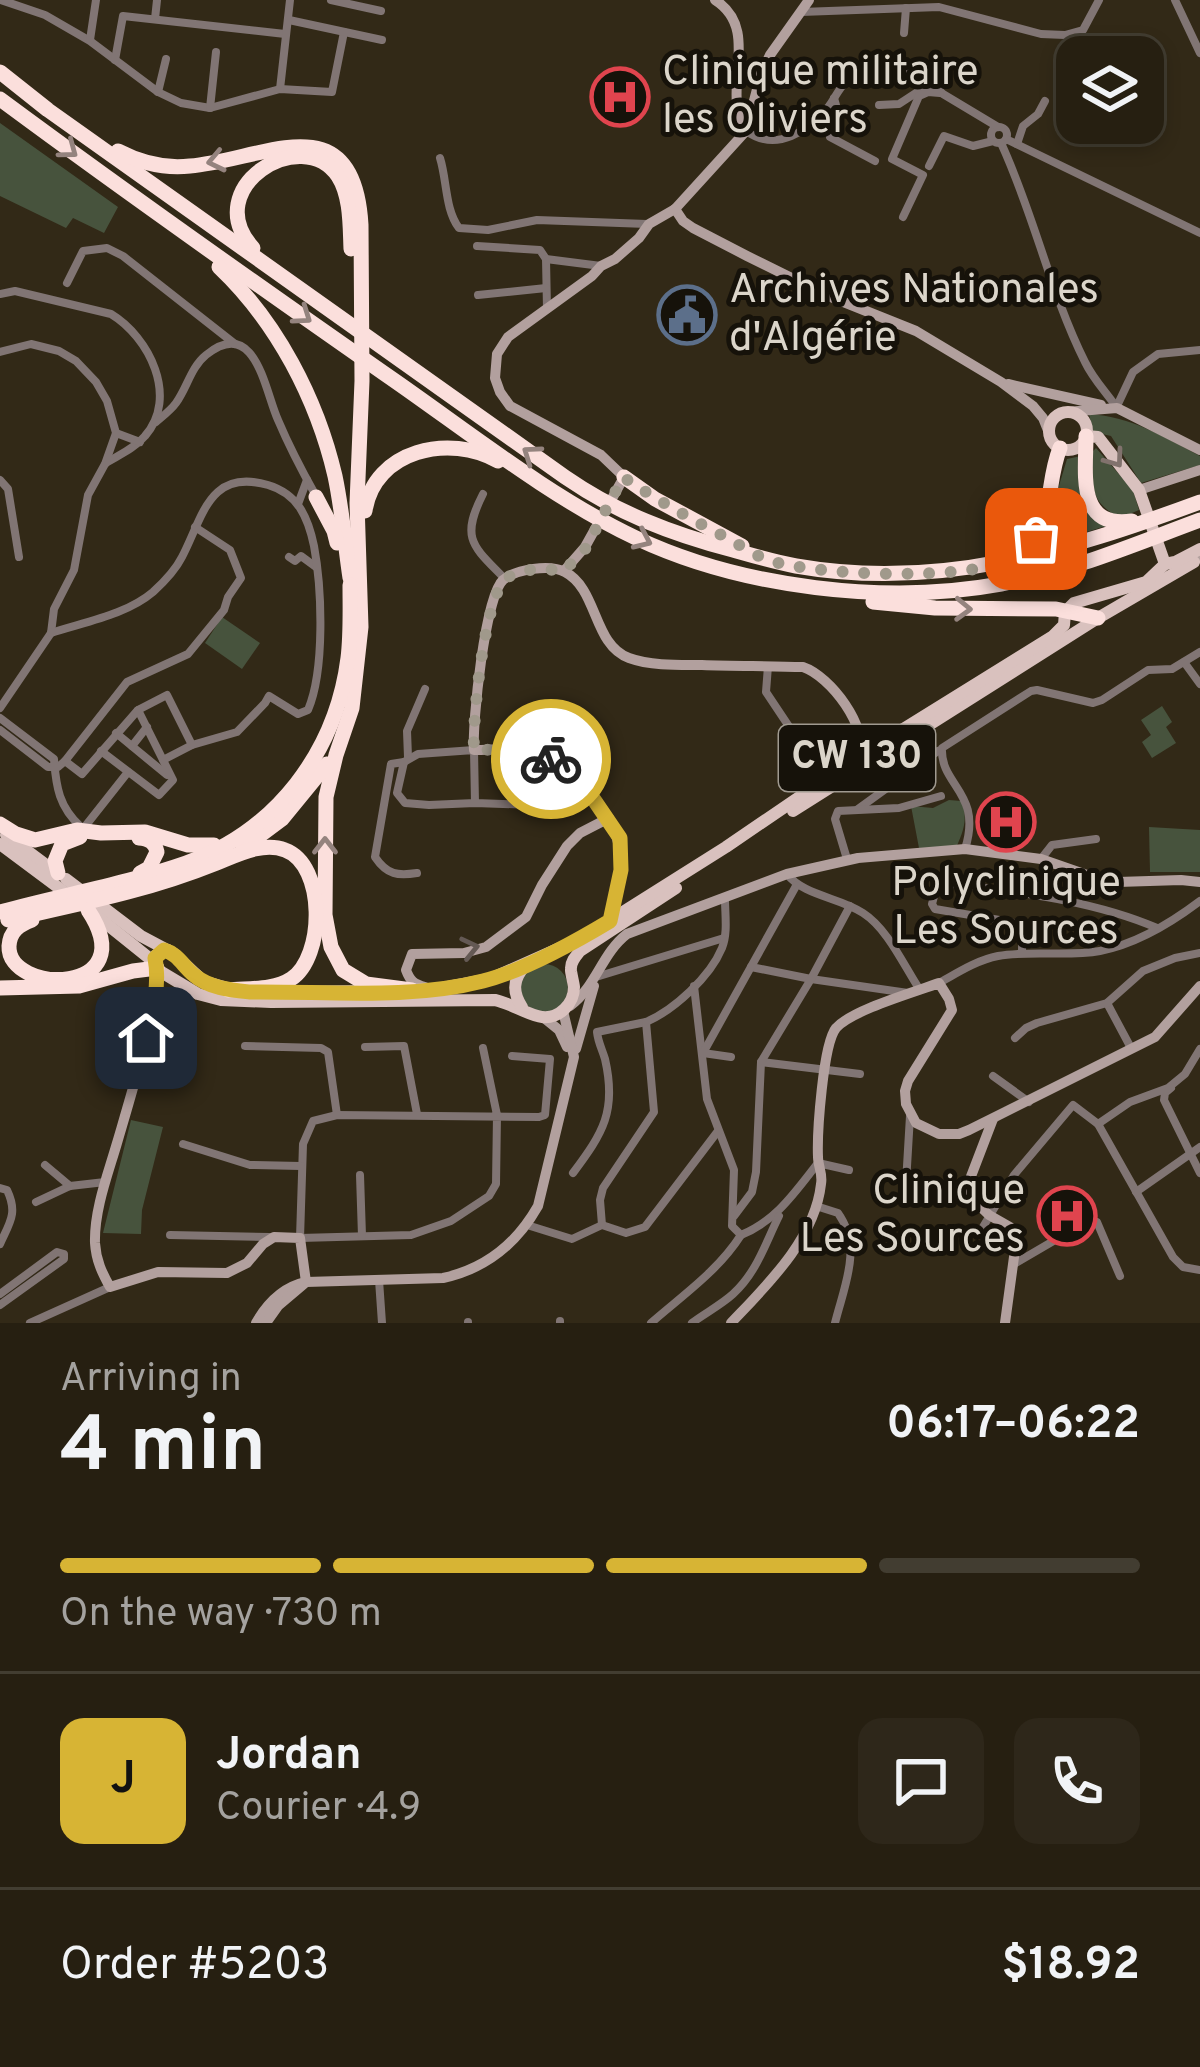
<!DOCTYPE html>
<meta charset="utf-8">
<style>
body{margin:0;font-family:Overpass,sans-serif;background:#2e271a;color:#f1f3f6;height:100vh;display:flex;flex-direction:column;font-size:45px;white-space:nowrap}
*{box-sizing:border-box;margin:0}
p{font-size:39px;color:#a4a29f}
.icon{flex:none;width:66px;height:66px;fill:none;stroke:currentColor;stroke-width:2;stroke-linecap:round;stroke-linejoin:round}
.map{position:relative;height:1323px;overflow:hidden}
.sheet{display:flex;flex-direction:column;background:#261f11;flex:1}
.sheet>*{flex:none}
.fabs{position:absolute;left:1056px;top:36px;display:grid;gap:24px}
.fabs a{display:grid;place-items:center;width:108px;height:108px;border-radius:24px;background:#261f11;box-shadow:0 6px 18px #0003,0 0 0 3px #423d31;font-size:60px}
.pin{position:absolute;display:grid;place-items:center;width:102px;height:102px;color:#fff;margin:-51px;border-radius:24px;box-shadow:0 6px 18px #0006}
.courier{position:absolute;display:grid;place-items:center;width:120px;height:120px;margin:-60px;border:9px solid #d7b434;border-radius:50%;background:#fff;color:#222;box-shadow:0 3px 15px #0007}
.summary em{font-style:normal;font-weight:700}
.summary div{display:flex;flex-direction:column-reverse}
.summary{display:flex;align-items:center;justify-content:space-between;height:204px;padding:0 60px}
h1{font-size:78px;font-weight:700;line-height:90px}
.bar{display:grid;grid-template-columns:repeat(4,1fr);gap:18px 12px;align-content:center;height:144px;padding:0 60px}
.bar i{height:15px;border-radius:9px;background:#423d31}
.bar .selected{background:#d7b434}
.bar p{grid-column:span 4}
.line{display:flex;align-items:center;gap:30px;padding:0 60px;border-top:3px solid #423d31}
.line div{flex:1}
.round{display:grid;place-items:center;flex:none;width:126px;height:126px;border-radius:24px;background:#2e271a}
.map>svg:first-child{display:block}
.green{fill:#47533d}
.lines{fill:none;stroke-linecap:round;stroke-linejoin:round}
.street{stroke:#817574;stroke-width:8}
.secondary{stroke:#b2a09e;stroke-width:10}
.primary{stroke:#d9c1be;stroke-width:12}
.highway{stroke:#fbdfdc;stroke-width:15}
.oneway{stroke:#94837e}
.oneway2{stroke:#81726d}
.oneway3{stroke:#645954}
.done{stroke:#a0998b;stroke-width:12;stroke-dasharray:0 21.6}
.route{stroke:#d7b434;stroke-width:15}
.labels{text-anchor:middle;dominant-baseline:central;stroke-width:10;stroke-linejoin:round;paint-order:stroke}
.shield{fill:#16120a;stroke:#a09a90;stroke-width:3}
.shield-label{font-size:39px;font-weight:bold;fill:#dbd5ca}
.poi-label{font-size:42px;fill:#dbd5ca;stroke:#16120a;text-anchor:start}
</style>
<div class="map">
<svg width="1200" height="1323" viewBox="0 0 1200 1323">
<rect width="100%" height="100%" fill="#322917"/>
<g class="green">
<path d="M 0,123 L 118,207 L 104,233 L 73,218 L 66,228 L 0,196 Z"/>
<path d="M 1089,414 C 1132,417 1162,436 1200,456 L 1200,465 L 1141,483 L 1111,436 L 1093,432 Z"/>
<path d="M 1096,448 L 1133,490 L 1139,510 L 1120,518 C 1088,501 1093,485 1092,452 Z"/>
<path d="M 1081,456 L 1106,526 L 1035,548 L 1043,539 L 1067,459 Z"/>
<path d="M 222,617 L 260,643 L 242,669 L 205,643 Z"/>
<path d="M 1162,706 L 1172,722 L 1166,727 L 1176,743 L 1152,758 L 1142,742 L 1151,735 L 1141,720 Z"/>
<path d="M 949,800 L 961,801 C 969,818 963,833 955,850 L 919,848 L 911,806 L 933,808 Z"/>
<path d="M 1149,827 L 1200,830 L 1200,872 L 1150,872 Z"/>
<circle cx="544" cy="988" r="24"/>
<path d="M 131,1120 L 163,1127 L 142,1210 L 141,1234 L 103,1233 Z"/>
</g>
<g class="lines">
<g class="street">
<path d="M 1,0 L 45,15 L 90,41 L 158,92 L 181,103 L 210,108 L 280,89 L 332,92 L 344,32"/>
<path d="M 331,0 L 381,11"/>
<path d="M 1175,0 L 1200,53"/>
<path d="M 801,12 L 939,7 L 1041,34 L 1065,35 L 1083,30 L 1099,0"/>
<path d="M 155,19 L 157,0"/>
<path d="M 289,20 L 382,40"/>
<path d="M 904,33 L 906,8"/>
<path d="M 90,40 L 96,0"/>
<path d="M 115,60 L 123,16 L 285,34"/>
<path d="M 280,89 L 290,0"/>
<path d="M 158,92 L 166,59"/>
<path d="M 834,98 L 836,105 L 830,137 L 875,161"/>
<path d="M 879,105 L 899,104 L 931,83"/>
<path d="M 210,108 L 216,52"/>
<circle cx="999" cy="135" r="8"/>
<path d="M 746,131 C 777,153 808,131 829,106 C 835,98 839,88 846,82 C 857,71 877,68 891,65 L 931,83 L 943,94 L 998,127"/>
<path d="M 1006,139 L 1200,233"/>
<path d="M 1001,143 C 1034,214 1050,292 1085,362 C 1093,379 1106,392 1117,408"/>
<path d="M 1017,144 L 1023,126 L 1038,114 L 1045,101"/>
<path d="M 440,158 C 447,180 445,210 459,228 L 488,230 L 537,220 L 647,224"/>
<path d="M 929,166 L 944,136 L 973,146 L 993,141"/>
<path d="M 903,217 L 923,175 L 892,159 L 919,96 L 928,92 L 940,93"/>
<path d="M 477,246 L 540,250 L 546,259 L 601,266"/>
<path d="M 546,259 L 547,309"/>
<path d="M 67,283 L 83,251 L 107,248 L 123,256 L 235,344"/>
<path d="M 0,294 L 15,291 L 111,314 C 149,337 179,397 145,436 C 135,448 119,455 106,463"/>
<path d="M 478,295 L 546,288"/>
<path d="M 0,352 L 31,344 L 59,351 L 76,361 L 96,382 L 107,401 L 116,433 L 105,464 L 88,495 L 74,570 L 54,609 L 51,633 L 0,708"/>
<path d="M 1117,406 L 1133,372 L 1158,354 L 1200,350"/>
<path d="M 156,422 C 163,416 171,410 176,403 C 187,388 191,367 206,355 C 256,315 265,392 278,420 C 289,446 302,471 316,496"/>
<path d="M 116,433 L 140,442"/>
<path d="M 0,480 L 8,489 L 19,557"/>
<path d="M 483,494 C 460,539 473,546 504,578"/>
<path d="M 298,504 L 307,480"/>
<path d="M 289,557 L 295,561 L 301,556 L 316,567"/>
<path d="M 51,633 C 84,622 126,615 153,592 C 164,582 175,571 182,557 C 203,517 209,468 268,485 C 298,494 308,517 314,546 C 322,589 325,670 308,710 L 298,714 L 269,696 L 265,703 L 237,732 L 192,745 L 163,760"/>
<path d="M 1184,662 L 1200,684"/>
<path d="M 768,666 L 766,692 L 802,746"/>
<path d="M 0,718 L 54,759 C 56,787 59,807 81,827"/>
<path d="M 0,730 L 48,767 L 58,767 L 65,761 L 127,682 L 188,654 L 224,610 L 228,597 L 241,578 L 230,550 L 195,527"/>
<path d="M 116,733 L 167,775"/>
<path d="M 132,746 L 147,727"/>
<path d="M 101,751 L 159,795 L 173,780 L 138,710"/>
<path d="M 408,757 L 407,731 L 425,689"/>
<path d="M 65,761 L 82,774 L 138,710 L 167,695 L 192,745"/>
<path d="M 404,762 L 391,764 L 375,857 C 387,875 398,876 417,873"/>
<path d="M 475,803 L 429,805 L 405,803 L 397,793 L 404,762 L 418,754 L 474,750 L 475,803 L 535,805"/>
<path d="M 858,809 L 938,751"/>
<path d="M 83,829 L 128,772"/>
<path d="M 965,849 C 983,792 940,786 942,748 L 1031,691 L 1037,690 L 1093,703 L 1102,700 L 1148,670 L 1172,669 L 1200,652"/>
<path d="M 847,859 L 835,819 L 838,811 L 899,808 L 941,796"/>
<path d="M 1041,859 L 1052,845 L 1096,839"/>
<path d="M 787,874 C 804,896 839,897 863,913 C 888,929 904,966 920,990"/>
<path d="M 1022,953 C 1022,939 1024,931 1011,922 L 935,909 L 932,904 L 936,889 L 943,885 L 956,884 C 1023,893 1094,901 1157,928"/>
<path d="M 751,967 L 811,979 L 908,993"/>
<path d="M 596,977 L 724,938"/>
<path d="M 939,983 C 957,973 977,960 998,956 C 1032,950 1067,957 1100,951 C 1136,944 1171,923 1200,901"/>
<path d="M 694,986 L 707,1099 L 734,1170 L 732,1226 L 741,1235 C 776,1221 795,1192 818,1163 L 849,1170"/>
<path d="M 1107,1003 L 1131,1048"/>
<path d="M 1015,1038 L 1026,1028 L 1037,1023 L 1107,1003 L 1143,971 L 1175,958 L 1200,953"/>
<path d="M 245,1046 L 321,1048 L 328,1052 L 337,1115"/>
<path d="M 365,1047 L 404,1046 L 417,1114"/>
<path d="M 483,1048 L 497,1115 L 496,1184 L 489,1196 L 451,1221 L 411,1235 L 300,1238 L 303,1144 L 313,1121 L 337,1115 L 539,1117 L 545,1115 L 550,1059 L 512,1056"/>
<path d="M 731,1057 L 703,1053 L 796,886"/>
<path d="M 761,1062 L 860,1074"/>
<path d="M 993,1076 L 1029,1102"/>
<path d="M 1171,1088 L 1165,1093 L 1164,1100 L 1200,1173"/>
<path d="M 910,1116 L 906,1183 L 936,1192 L 965,1192"/>
<path d="M 1098,1124 L 1173,1257 L 1183,1267 L 1200,1270"/>
<path d="M 183,1144 L 250,1165 L 301,1166"/>
<path d="M 45,1165 L 70,1186"/>
<path d="M 573,1173 C 603,1133 617,1111 605,1059 C 602,1049 598,1042 597,1032 L 646,1022"/>
<path d="M 360,1175 L 362,1236"/>
<path d="M 0,1188 L 7,1190 C 18,1213 10,1222 0,1244"/>
<path d="M 1136,1192 L 1200,1147"/>
<path d="M 36,1202 L 70,1186 L 105,1182"/>
<path d="M 816,1206 L 838,1213 C 863,1248 844,1286 835,1323"/>
<path d="M 734,1216 L 752,1192 L 756,1172 L 761,1062 L 811,979 L 850,906"/>
<path d="M 527,1225 L 572,1239 L 602,1225 L 626,1233 L 645,1227 L 718,1131"/>
<path d="M 602,1225 L 600,1200 L 603,1188 L 654,1112 L 646,1022 C 674,1010 710,977 722,948 C 728,933 725,915 725,899"/>
<path d="M 980,1232 L 1014,1175 L 1073,1105 L 1098,1124 L 1130,1102 L 1168,1088 L 1185,1074 L 1200,1049"/>
<path d="M 170,1235 L 270,1237"/>
<path d="M 1014,1264 L 1091,1219 L 1097,1222 L 1120,1276"/>
<path d="M 379,1280 L 382,1323"/>
<path d="M 0,1294 L 57,1252 L 64,1254 L 64,1259 L 0,1305"/>
<path d="M 30,1323 L 110,1287"/>
<path d="M 468,1323 L 468,1322"/>
<path d="M 560,1323 L 560,1321"/>
<path d="M 651,1323 C 683,1295 718,1271 741,1235"/>
<path d="M 692,1323 C 705,1313 721,1305 733,1294 C 757,1272 765,1244 779,1216"/>
</g>
<g class="secondary">
<path d="M 715,0 C 756,26 730,74 738,113 C 739,115 745,129 746,131"/>
<path d="M 675,209 L 683,221 L 693,228 L 747,256 L 826,295 L 916,331 L 1001,382 L 1033,406 L 1043,418 L 1049,433"/>
<path d="M 1008,384 L 1101,405"/>
<path d="M 1066,412 L 1117,408 L 1200,450"/>
<path d="M 1139,490 L 1200,470"/>
<path d="M 1199,558 L 1200,558"/>
<path d="M 564,571 L 585,547 L 624,477 L 601,455 L 510,406 L 500,392 L 495,378 L 497,354 L 508,337 L 592,276 L 601,266 L 615,259 L 639,238 L 649,224 L 675,209 L 746,131 L 761,74 L 770,55 L 809,0"/>
<path d="M 609,921 C 631,864 623,823 579,782 C 568,771 556,758 541,753 C 521,746 495,750 474,750 C 472,723 485,597 503,580 C 516,569 550,564 565,572 C 598,589 593,645 629,658 C 651,666 679,665 702,665 C 736,666 769,666 803,667 C 830,676 870,728 859,757"/>
<path d="M 158,969 C 152,1028 134,1085 117,1143 C 108,1174 94,1210 95,1243 C 96,1260 102,1273 110,1287 L 158,1272 L 227,1273 L 247,1263 L 263,1244 L 274,1237 L 300,1238 L 306,1282"/>
<path d="M 425,987 C 414,984 410,981 406,970 L 412,954 L 464,953 L 486,947 L 526,917 L 542,885 L 567,846 L 580,833 L 609,818"/>
<path d="M 570,1006 C 596,987 602,953 627,934 L 787,874 L 858,858 L 965,849 L 1041,859 L 1087,875 L 1118,882 L 1181,880 L 1200,882"/>
<path d="M 543,1017 L 559,1030 L 567,1047"/>
<path d="M 576,1049 L 594,986"/>
<path d="M 993,1119 L 965,1192 L 989,1215 L 1010,1227 L 1017,1235 L 1005,1323"/>
<path d="M 256,1323 C 268,1302 283,1287 306,1282 L 443,1278 C 485,1269 517,1243 538,1206 L 574,1057 L 563,1011"/>
<path d="M 266,1323 L 278,1306 L 304,1284"/>
<path d="M 731,1323 C 767,1285 815,1239 821,1184 C 823,1174 818,1166 818,1157 C 817,1133 823,1044 836,1028 C 852,1010 915,992 939,983 L 949,999 L 952,1010 L 908,1081 L 905,1091 L 906,1104 L 916,1123 L 939,1134 L 959,1134 L 969,1130 L 1155,1037 L 1200,986"/>
</g>
<g class="primary">
<circle cx="1068" cy="431" r="19"/>
<path d="M 1086,436 L 1098,437 L 1139,490 L 1165,564"/>
<path d="M 793,811 L 1098,618 L 1194,562"/>
<path d="M 6,835 L 57,873"/>
<path d="M 0,844 L 71,897"/>
<path d="M 66,879 L 141,936 L 173,953 L 203,981 L 234,990"/>
<path d="M 88,909 L 154,962"/>
<path d="M 168,950 L 156,955 L 154,962 L 158,970 L 198,994 L 221,1000 L 271,1002 L 495,1000 C 510,1003 530,1016 542,1017 C 559,1019 574,1004 574,987 C 574,985 570,969 571,968 C 571,961 576,956 580,951 L 676,888"/>
<path d="M 404,990 L 437,989 L 490,979 L 580,939 L 726,847 L 858,757 L 1053,636 L 1064,625 L 1065,612 L 1074,603 L 1146,582 L 1165,564 L 1175,562 L 1200,549"/>
<path d="M 266,992 L 378,991"/>
<path d="M 522,1007 C 512,992 513,979 525,966"/>
</g>
<g class="highway">
<path d="M 0,72 L 48,110 L 565,477 C 617,513 672,534 733,550 C 754,556 774,562 796,566 C 939,591 1067,551 1200,502"/>
<path d="M 0,99 C 127,193 256,284 385,374 C 465,429 549,497 636,538 C 742,588 887,605 1001,584 C 1070,572 1135,544 1200,520"/>
<path d="M 118,151 C 141,163 164,169 190,166 C 264,160 354,101 361,225 L 362,381 L 357,503 L 361,627 L 352,708 L 336,755 L 326,797 L 325,915 L 331,947 L 343,970 L 366,984 L 412,990"/>
<path d="M 253,248 C 198,188 302,123 338,176 C 351,196 350,226 351,249"/>
<path d="M 219,267 C 277,322 317,399 335,476 C 342,509 345,544 350,578"/>
<path d="M 1086,436 C 1086,473 1076,529 1132,521"/>
<path d="M 624,477 L 655,499 L 742,546"/>
<path d="M 316,497 L 334,531 L 337,543"/>
<path d="M 365,511 C 374,450 450,433 498,461"/>
<path d="M 1013,556 C 1057,533 1044,487 1060,448"/>
<path d="M 873,602 L 935,608 L 1056,609 L 1098,618"/>
<path d="M 0,824 L 16,834 L 35,840 L 77,830 L 101,833 L 145,832 L 188,845 L 214,845"/>
<path d="M 139,838 C 149,839 155,842 157,852 L 149,868 L 140,873"/>
<path d="M 243,848 L 282,819 L 327,764"/>
<path d="M 58,873 L 55,861 L 62,844 L 80,837"/>
<path d="M 0,912 C 62,895 126,884 186,863 C 276,831 336,752 348,658 C 351,634 350,609 350,585"/>
<path d="M 8,920 C 78,904 147,891 214,864 C 235,856 262,841 285,850 C 326,865 325,957 291,979 C 275,990 248,988 228,990"/>
<path d="M 32,920 C 19,925 10,931 9,946 C 7,995 145,996 88,910"/>
<path d="M 0,988 L 79,986 L 133,971 L 157,968"/>
</g>
</g>
<defs><path id="oneway-chevron" d="M-2-3.5L2.5 0L-2 3.5" fill="none" stroke-width="1.6" stroke-linecap="round" stroke-linejoin="round" transform="scale(3)"/></defs>
<g class="oneway">
<use href="#oneway-chevron" transform="translate(69 150) rotate(37)"/>
<use href="#oneway-chevron" transform="translate(216 161) rotate(168)"/>
<use href="#oneway-chevron" transform="translate(303 316) rotate(35)"/>
<use href="#oneway-chevron" transform="translate(531 454) rotate(-145)"/>
<use href="#oneway-chevron" transform="translate(643 540) rotate(24)"/>
<use href="#oneway-chevron" transform="translate(963 609) rotate(2)"/>
<use href="#oneway-chevron" transform="translate(325 846) rotate(-90)"/>
</g>
<use class="oneway2" href="#oneway-chevron" transform="translate(1115 459) rotate(54)"/>
<use class="oneway3" href="#oneway-chevron" transform="translate(470 948) rotate(-13)"/>
<g class="lines">
<path class="done" d="M 551,759 C 528,746 499,750 474,750 C 472,721 485,590 508,577 C 526,567 544,569 564,571 L 586,548 L 623,477 C 657,500 691,519 727,538 C 740,545 754,555 768,560 C 814,575 951,580 997,564 C 1011,559 1026,550 1036,539"/>
<path class="route" d="M 146,1038 C 153,1011 160,984 155,958 L 164,950 C 178,954 183,966 194,975 C 209,988 231,990 250,992 C 327,991 409,1000 483,981 C 523,971 575,942 610,921 L 621,870 L 620,838 L 586,788 L 551,759"/>
</g>
<defs>
<g id="hospital-ring" transform="scale(3)"><circle r="9.5" fill="#16120a" stroke="#e0444e" stroke-width="1.5"/><path d="M-5-5h3v3.5h4V-5h3V5h-3V1.5h-4V5h-3Z" fill="#e0444e"/></g>
<g id="civic-ring" transform="scale(3)"><circle r="9.5" fill="#16120a" stroke="#5c6f8a" stroke-width="1.5"/><path d="M-.6-6.5H3V-4.5H.6V-3L4-1V1h2V6H-6V1h2V-1L-.6-3ZM-1.2 2.5V6h2.4V2.5Z" fill="#5c6f8a"/></g>
</defs>
<g fill-rule="evenodd">
<use href="#hospital-ring" x="620" y="97"/>
<use href="#civic-ring" x="687" y="315"/>
<use href="#hospital-ring" x="1006" y="822"/>
<use href="#hospital-ring" x="1067" y="1216"/>
</g>
<g class="labels">
<rect class="shield" x="779" y="725" width="156" height="66" rx="9"/>
<g class="shield-label">
<text x="857" y="758">CW 130</text>
</g>
<g class="poi-label">
<text x="662" y="73">Clinique militaire<tspan x="662" dy="48">les Oliviers</tspan></text>
<text x="729" y="291">Archives Nationales<tspan x="729" dy="48">d'Algérie</tspan></text>
<text x="1006" y="884" text-anchor="middle">Polyclinique<tspan x="1006" dy="48">Les Sources</tspan></text>
<text x="1025" y="1192" text-anchor="end">Clinique<tspan x="1025" dy="48">Les Sources</tspan></text>
</g>
</g>
</svg>
<div class="fabs">
<a><svg class="icon" aria-label="layers" viewBox="0 0 24 24"><path d="M12 4l9 5-9 5-9-5zM3 14l9 5 9-5"/></svg></a>
</div>
<div class="pin" style="left:1036px;top:539px;background:#ea580c"><svg class="icon" aria-label="bag" viewBox="0 0 24 24"><path d="M5 8h14l-1 12H6zM9 8a3 3 0 0 1 6 0"/></svg></div>
<div class="pin" style="left:146px;top:1038px;background:#1f2937"><svg class="icon" aria-label="home" viewBox="0 0 24 24"><path d="M3 11l9-7 9 7M6 9v11h12V9"/></svg></div>
<div class="courier" style="left:551px;top:759px"><svg class="icon" aria-label="bike" viewBox="0 0 24 24"><circle cx="6" cy="16" r="4"/><circle cx="18" cy="16" r="4"/><path d="M6 16l4-8h5l3 8M10 8l3 8H6M13 5h3"/></svg></div>
</div>
<section class="sheet">
<div class="summary"><div><h1>4 min</h1><p>Arriving in</p></div><em>06:17–06:22</em></div>
<div class="bar"><i class="selected"></i><i class="selected"></i><i class="selected"></i><i></i><p>On the way · 730 m</p></div>
<div class="line" style="height:216px"><b class="round" style="background:#d7b434;color:#111">J</b><div><b>Jordan</b><p>Courier · 4.9</p></div><a class="round"><svg class="icon" aria-label="chat" viewBox="0 0 24 24"><path d="M4 5h16v11H9l-5 4z"/></svg></a><a class="round"><svg class="icon" aria-label="phone" viewBox="0 0 24 24"><path d="M5 4h4l2 5-3 2q2 4 5 5l2-3 5 2v4C11 20 4 13 5 4z"/></svg></a></div>
<div class="line" style="height:156px"><div>Order #5203</div><b>$18.92</b></div>
</section>
